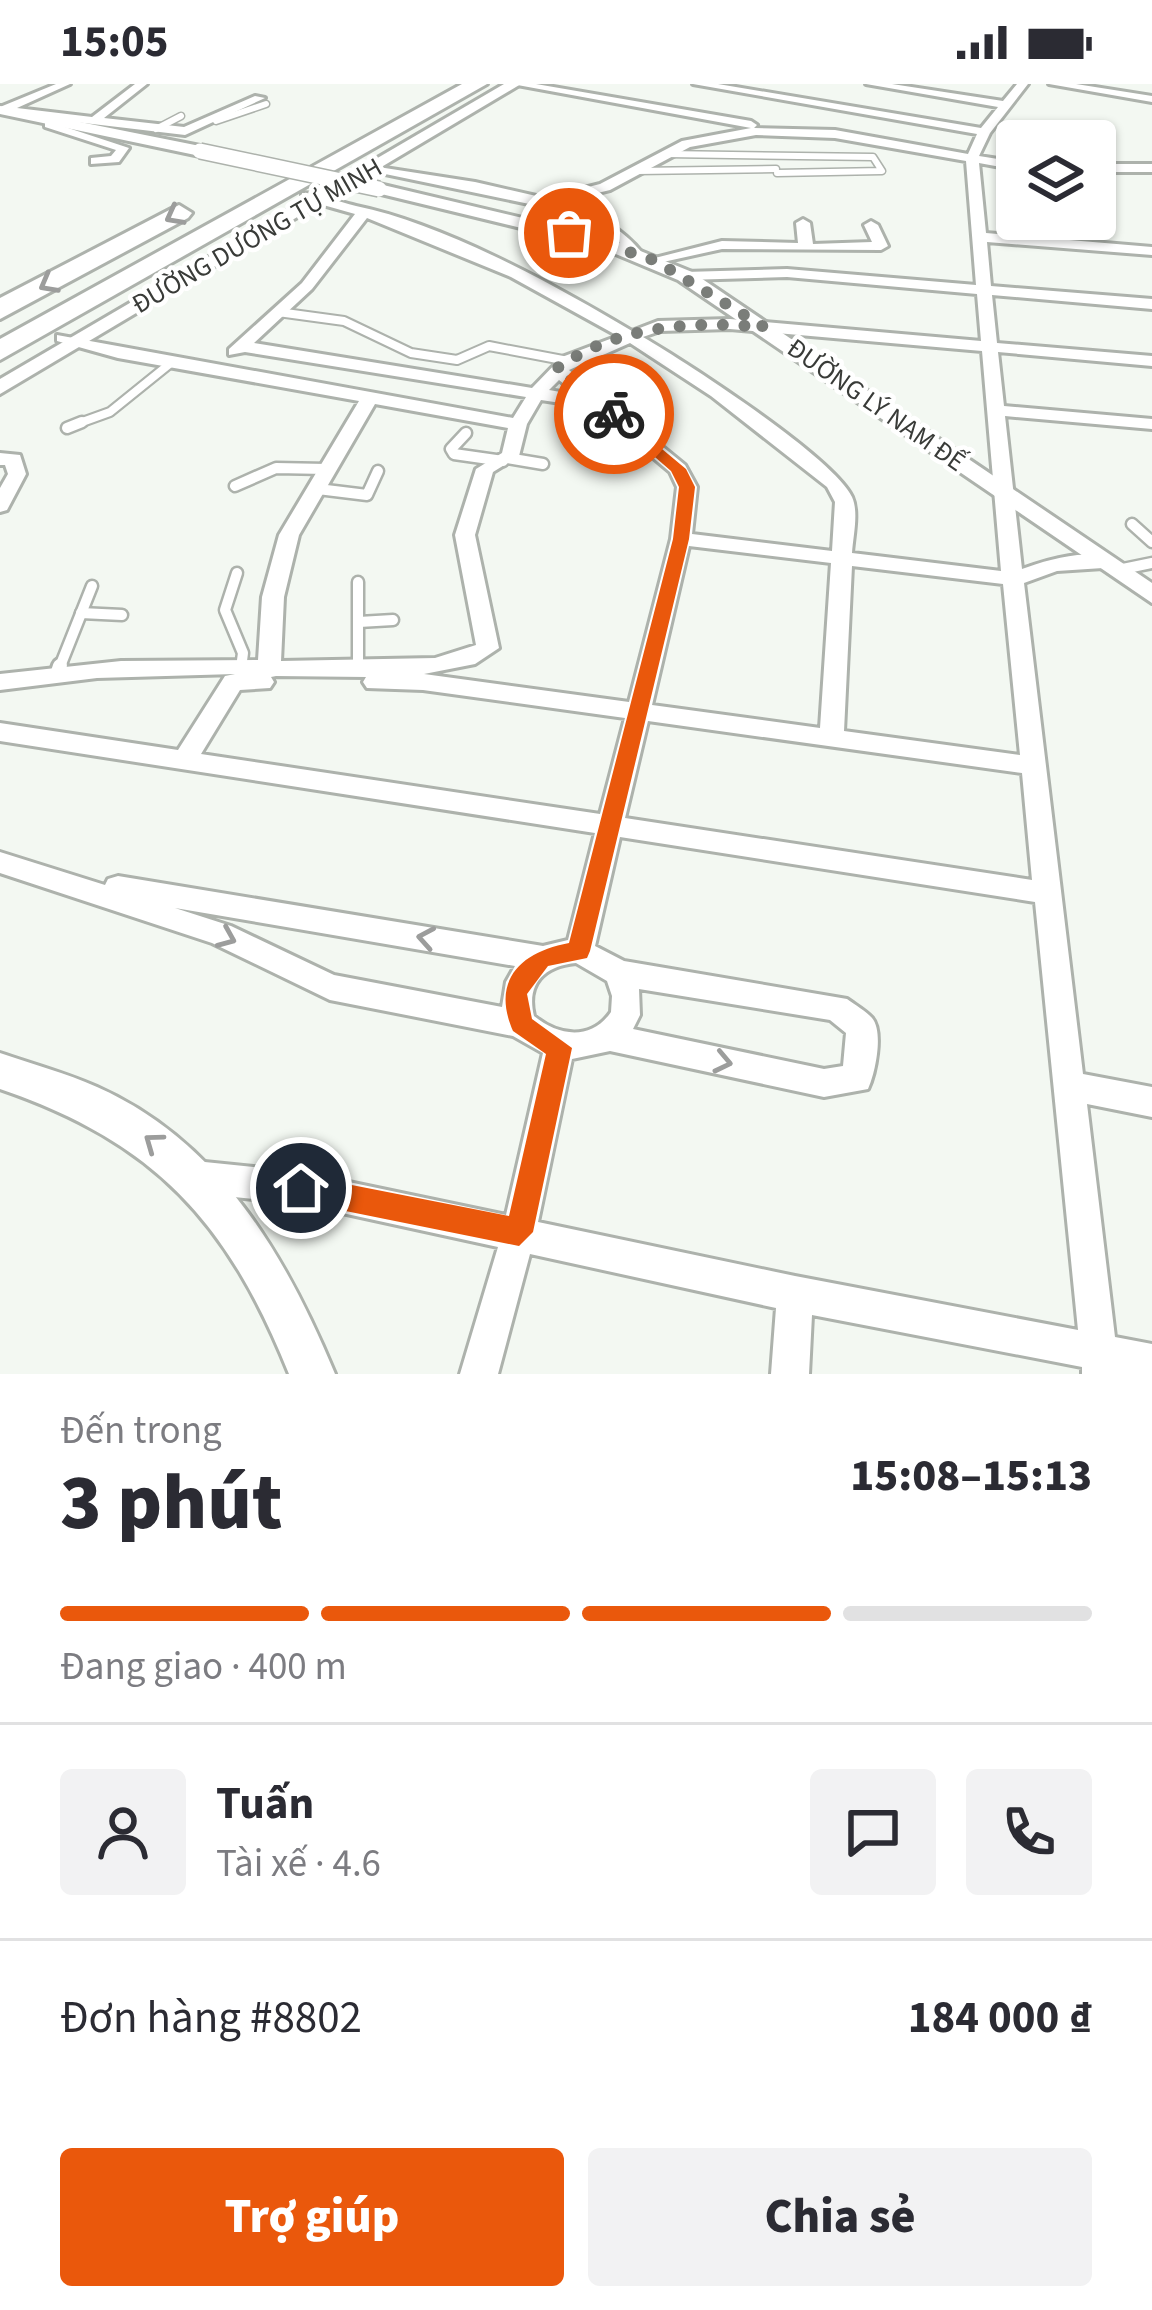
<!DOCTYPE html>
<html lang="vi">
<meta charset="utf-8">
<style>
body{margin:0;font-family:"Source Sans 3",sans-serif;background:#f2f2f3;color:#2b2b33;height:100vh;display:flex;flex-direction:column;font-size:45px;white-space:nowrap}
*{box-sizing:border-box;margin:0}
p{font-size:39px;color:#7c7c81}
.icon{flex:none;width:66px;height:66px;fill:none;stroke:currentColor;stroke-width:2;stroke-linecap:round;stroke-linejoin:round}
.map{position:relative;height:1290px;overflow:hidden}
.sheet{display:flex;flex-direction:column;background:#fff;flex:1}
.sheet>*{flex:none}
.buttons{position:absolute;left:996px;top:36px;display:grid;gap:24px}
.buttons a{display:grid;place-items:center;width:120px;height:120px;border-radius:12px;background:#fff;box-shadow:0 3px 9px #0004;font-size:60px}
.pin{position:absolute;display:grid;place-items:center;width:102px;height:102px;color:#fff;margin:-51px;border:6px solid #fff;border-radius:50%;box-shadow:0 3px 12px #0007}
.courier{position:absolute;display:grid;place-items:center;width:120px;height:120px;margin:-60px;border:9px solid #ea580c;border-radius:50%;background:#fff;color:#222;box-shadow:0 3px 15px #0007}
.head em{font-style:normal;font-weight:800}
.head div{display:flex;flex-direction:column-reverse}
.head{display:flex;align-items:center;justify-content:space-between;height:204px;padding:0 60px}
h1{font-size:78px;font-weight:800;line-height:90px}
.bar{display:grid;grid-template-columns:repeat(4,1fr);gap:18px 12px;align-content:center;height:144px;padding:0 60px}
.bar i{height:15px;border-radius:9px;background:#e1e1e2}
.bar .on{background:#ea580c}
.bar p{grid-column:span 4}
.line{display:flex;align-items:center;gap:30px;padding:0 60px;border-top:3px solid #e1e1e2}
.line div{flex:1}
.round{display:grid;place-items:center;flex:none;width:126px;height:126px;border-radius:12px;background:#f2f2f3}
.button{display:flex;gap:24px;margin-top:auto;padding:24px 60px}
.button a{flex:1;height:138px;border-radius:12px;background:#ea580c;color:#fff;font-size:48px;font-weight:800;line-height:138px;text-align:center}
.button a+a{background:#f2f2f3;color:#2b2b33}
.status{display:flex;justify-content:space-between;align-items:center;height:84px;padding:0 60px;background:#fff;direction:ltr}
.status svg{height:33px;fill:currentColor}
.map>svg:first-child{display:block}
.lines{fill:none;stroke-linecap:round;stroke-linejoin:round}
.service-far3-casing{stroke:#adb2ac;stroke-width:9}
.service-far2-casing{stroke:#adb2ac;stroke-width:12}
.service-far1-casing{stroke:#adb2ac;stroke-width:15}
.service-casing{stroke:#adb2ac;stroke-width:20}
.minor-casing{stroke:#adb2ac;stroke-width:6}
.tertiary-casing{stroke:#adb2ac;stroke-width:6}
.motorway-casing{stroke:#adb2ac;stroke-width:6}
.service-far3{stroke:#fff;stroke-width:6}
.service-far2{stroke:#fff;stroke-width:8}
.service-far1{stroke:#fff;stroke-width:10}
.service{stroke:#fff;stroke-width:14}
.minor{fill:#fff;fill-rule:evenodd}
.tertiary{fill:#fff;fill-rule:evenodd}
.motorway{fill:#fff;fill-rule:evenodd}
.tertiary-bridge-casing{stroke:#adb2ac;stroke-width:18;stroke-linecap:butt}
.tertiary-bridge{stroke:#fff;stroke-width:15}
.oneway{stroke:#9c9d9c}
.route{fill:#ea580c}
.done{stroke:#7a7d79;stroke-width:12;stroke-dasharray:0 21.6}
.labels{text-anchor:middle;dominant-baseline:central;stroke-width:9;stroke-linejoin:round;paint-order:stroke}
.far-street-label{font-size:27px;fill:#393b38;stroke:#fff}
</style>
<div class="status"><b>15:05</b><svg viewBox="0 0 49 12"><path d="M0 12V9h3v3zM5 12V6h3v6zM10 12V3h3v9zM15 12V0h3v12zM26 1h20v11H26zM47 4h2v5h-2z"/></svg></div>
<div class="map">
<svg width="1152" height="1290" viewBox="0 0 1152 1290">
<rect width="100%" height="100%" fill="#f3f8f2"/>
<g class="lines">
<g class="service-far3-casing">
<g id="service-far3">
<path d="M 216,37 L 266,20"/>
<path d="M 156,45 L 181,32"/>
<path d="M 667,70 L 873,73 L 882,87 L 777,89"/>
<path d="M 637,87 L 776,85"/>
</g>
</g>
<g class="service-far2-casing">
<g id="service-far2">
<path d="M 278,228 L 344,237 L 411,269 L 457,276 L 489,262 L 568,277"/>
<path d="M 74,341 L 110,328 L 172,278"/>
</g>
</g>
<g class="service-far1-casing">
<g id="service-far1">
<path d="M 67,344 L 82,338"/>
<path d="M 466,349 L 451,365 L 454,370 L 503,377"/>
<path d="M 507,374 L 543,380"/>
<path d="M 235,402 L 276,384 L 326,385"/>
<path d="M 318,405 L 367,411 L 378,387"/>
<path d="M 1132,440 L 1152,458"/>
<path d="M 1118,486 L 1152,479"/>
<path d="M 237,489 L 225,526 L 243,569 L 241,584"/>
<path d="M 358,498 L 358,585"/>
<path d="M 81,529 L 122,531"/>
<path d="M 359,538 L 393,536"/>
<path d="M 59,585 L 92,502"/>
</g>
</g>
<g class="service-casing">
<path id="service" d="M 58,588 L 60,582"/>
</g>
<g class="minor-casing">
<g id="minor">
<path d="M 56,0 L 70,0 L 17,24 L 92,33 L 135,0 L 147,0 L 104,34 L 184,43 L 255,12 L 265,14 L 185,51 L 0,29 L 0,23 Z"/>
<path d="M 512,0 L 536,0 L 751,37 L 757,41 L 754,44 L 835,46 L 968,70 L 977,50 L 693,0 L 718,0 L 981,44 L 998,23 L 866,0 L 892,0 L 1003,17 L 1017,0 L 1028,0 L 990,49 L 979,72 L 1017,78 L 1017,86 L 979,79 L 986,149 L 1152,163 L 1152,171 L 987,158 L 991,202 L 1152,215 L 1152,225 L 992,211 L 997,259 L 1152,272 L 1152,282 L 998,268 L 1004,322 L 1152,335 L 1152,345 L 1005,332 L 1022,485 C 1047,476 1091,462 1113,478 L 1103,484 L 1057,487 L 1024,499 L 1083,990 L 1152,1003 L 1152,1033 L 1087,1020 L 1115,1253 L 1152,1260 L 1152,1290 L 1082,1290 L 1082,1283 L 812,1231 L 809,1290 L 771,1290 L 776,1224 L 530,1170 L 498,1290 L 460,1290 L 498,1163 L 301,1120 L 195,1109 L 183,1104 L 178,1093 L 183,1082 L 195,1077 L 301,1088 L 506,1131 L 543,969 L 513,952 L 330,916 L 212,859 L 0,789 L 0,768 L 105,801 L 108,795 L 118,792 L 543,862 L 568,856 L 595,749 L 0,657 L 0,639 L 178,666 L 225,592 L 235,590 L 97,594 L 0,606 L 0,590 L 121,577 L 258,576 L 262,513 L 279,451 L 359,317 L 118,274 L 57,257 L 57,251 L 513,334 L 526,313 L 245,268 L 229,271 L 229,265 L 302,199 L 355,130 L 302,115 L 302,109 C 320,109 338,118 356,122 C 444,140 553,200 632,247 L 658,237 L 730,235 L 981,257 L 977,210 L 787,193 L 685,196 L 678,192 L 685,188 L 787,185 L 976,201 L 966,77 L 835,54 L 756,51 L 690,63 L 610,106 L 560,118 C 594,130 621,142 644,171 L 637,175 L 616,155 L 588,138 L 553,125 L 366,86 L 372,82 L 475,98 L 545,114 L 600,100 L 682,57 L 751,44 ZM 367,134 L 511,193 L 618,252 L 562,273 L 532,304 L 254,259 L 312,205 ZM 730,245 L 982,267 L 1001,487 L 852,469 C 853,453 859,428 852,413 C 833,373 687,279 643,253 L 660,247 ZM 630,259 L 711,312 L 827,403 L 835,418 L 832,467 L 692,450 L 697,403 L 685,381 L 569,286 ZM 559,296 L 578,311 L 549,306 ZM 541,316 L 594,324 L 670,388 L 677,403 L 671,455 L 629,618 L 424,590 L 475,580 L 499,564 L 475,451 L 493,388 L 519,372 L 527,340 ZM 375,320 L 508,344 L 502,369 L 476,385 L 455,451 L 476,561 L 435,574 L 281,577 L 284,513 L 299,451 ZM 689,462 L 831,479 L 820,644 L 652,621 ZM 852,482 L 1003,500 L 1020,671 L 844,647 ZM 276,592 L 366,593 L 363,598 L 367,604 L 423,606 L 625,634 L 600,730 L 201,670 L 240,606 L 270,604 L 274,598 L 271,593 ZM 648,637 L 1022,689 L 1032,796 L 625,734 ZM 620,753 L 1035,818 L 1078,1246 L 795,1192 L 538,1138 L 572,975 L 610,967 L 824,1013 L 868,1005 C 875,990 884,948 872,934 C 866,927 855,921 847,915 L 624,877 L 595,862 ZM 175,824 L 515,882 L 506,898 L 502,923 L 334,891 L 231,842 ZM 576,879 L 607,897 L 612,912 L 611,928 C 591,957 558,952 534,932 C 526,900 544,882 576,879 ZM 639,905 L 830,936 L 846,949 L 843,982 L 824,985 L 633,945 L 640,931 Z"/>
<path d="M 1049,0 L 1076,0 L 1152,12 L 1152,18 Z"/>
<path d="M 45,39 L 53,39 L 129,64 L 119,78 L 91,80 L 91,74 L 111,72 L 116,66 L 45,43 Z"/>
<rect x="1095" y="80" width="57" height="8"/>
<path d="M 803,135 L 810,139 L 813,160 L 872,158 L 864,141 L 871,137 L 878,141 L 888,162 L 881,166 L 722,165 L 654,180 L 647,176 L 722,157 L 798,159 L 796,139 Z"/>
<path d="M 0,369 L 20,371 L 26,390 L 7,426 L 0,428 L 0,404 L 8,390 L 5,381 L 0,381 Z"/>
</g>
</g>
<g class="tertiary-casing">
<g id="tertiary">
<path d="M 504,0 L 521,0 L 0,310 L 0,295 Z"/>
<path d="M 0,22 L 200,62 L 208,67 L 200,72 L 0,30 Z"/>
<path d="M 379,100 L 611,155 L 692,188 L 1152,499 L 1152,519 L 678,196 L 599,163 L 373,108 L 373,102 Z"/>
<path d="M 0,969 C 32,980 66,989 97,1003 C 219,1057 286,1172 335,1290 L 289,1290 C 228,1138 155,1058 0,1005 Z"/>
</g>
</g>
<g class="motorway-casing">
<g id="motorway">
<path d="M 462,0 L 487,0 L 0,276 L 0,255 Z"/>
<path d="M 179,121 L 192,129 L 188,134 L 0,235 L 0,214 Z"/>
</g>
</g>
<use href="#service-far3" class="service-far3"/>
<use href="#service-far2" class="service-far2"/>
<use href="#service-far1" class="service-far1"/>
<use href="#service" class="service"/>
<use href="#minor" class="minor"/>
<use href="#tertiary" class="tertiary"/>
<use href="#motorway" class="motorway"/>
<g class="tertiary-bridge-casing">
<path id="tertiary-bridge" d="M 200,67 L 379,105"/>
</g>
<use href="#tertiary-bridge" class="tertiary-bridge"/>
</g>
<defs><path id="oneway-chevron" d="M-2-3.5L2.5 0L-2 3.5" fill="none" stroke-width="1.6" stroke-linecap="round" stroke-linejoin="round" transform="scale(3)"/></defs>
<g class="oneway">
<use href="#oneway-chevron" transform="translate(174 132) rotate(152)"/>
<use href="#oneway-chevron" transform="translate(48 200) rotate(151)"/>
<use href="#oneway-chevron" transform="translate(227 854) rotate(23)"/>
<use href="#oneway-chevron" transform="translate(426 854) rotate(-170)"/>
<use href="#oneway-chevron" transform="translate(723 978) rotate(12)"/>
<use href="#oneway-chevron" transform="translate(153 1058) rotate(-144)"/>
</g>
<path class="route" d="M 614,325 L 686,385 L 695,403 L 689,455 L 590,867 L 587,874 L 548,882 L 527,910 L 532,935 L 572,964 L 533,1148 L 519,1162 L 301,1118 L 287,1104 L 301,1091 L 509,1132 L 546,970 L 513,947 C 491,897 520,868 569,859 L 673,455 L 679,403 L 671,387 L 609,333 Z"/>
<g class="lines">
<path class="done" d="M 569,149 L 654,176 L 764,243 C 692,237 617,241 556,285 L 614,330"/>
</g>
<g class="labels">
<g class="far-street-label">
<text transform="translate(257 152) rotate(-30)">ĐƯỜNG DƯƠNG TỰ MINH</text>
<text transform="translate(876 321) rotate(35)">ĐƯỜNG LÝ NAM ĐẾ</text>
</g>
</g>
</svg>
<div class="buttons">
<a><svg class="icon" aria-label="layers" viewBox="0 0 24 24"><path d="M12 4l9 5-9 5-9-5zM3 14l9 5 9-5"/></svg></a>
</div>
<div class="pin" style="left:569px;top:149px;background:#ea580c"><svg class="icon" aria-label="bag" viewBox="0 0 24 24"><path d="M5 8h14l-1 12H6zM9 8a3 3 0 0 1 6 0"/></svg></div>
<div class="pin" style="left:301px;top:1104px;background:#1f2937"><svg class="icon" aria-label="home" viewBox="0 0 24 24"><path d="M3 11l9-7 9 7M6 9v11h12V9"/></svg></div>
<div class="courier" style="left:614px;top:330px"><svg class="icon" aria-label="bike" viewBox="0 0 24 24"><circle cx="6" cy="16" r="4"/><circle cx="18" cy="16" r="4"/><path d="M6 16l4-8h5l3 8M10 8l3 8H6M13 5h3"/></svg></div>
</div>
<section class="sheet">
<div class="head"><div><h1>3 phút</h1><p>Đến trong</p></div><em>15:08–15:13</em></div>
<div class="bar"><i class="on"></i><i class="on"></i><i class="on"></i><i></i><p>Đang giao · 400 m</p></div>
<div class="line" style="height:216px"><a class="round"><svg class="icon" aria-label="person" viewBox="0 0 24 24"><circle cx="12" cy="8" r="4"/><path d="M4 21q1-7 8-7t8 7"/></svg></a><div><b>Tuấn</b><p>Tài xế · 4.6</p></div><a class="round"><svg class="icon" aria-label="chat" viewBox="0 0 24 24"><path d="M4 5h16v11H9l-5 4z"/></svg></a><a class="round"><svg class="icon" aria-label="phone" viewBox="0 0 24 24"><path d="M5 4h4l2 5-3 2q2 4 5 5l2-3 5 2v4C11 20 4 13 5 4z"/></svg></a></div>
<div class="line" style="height:156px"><div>Đơn hàng #8802</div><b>184 000 ₫</b></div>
<div class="button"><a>Trợ giúp</a><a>Chia sẻ</a></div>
</section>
